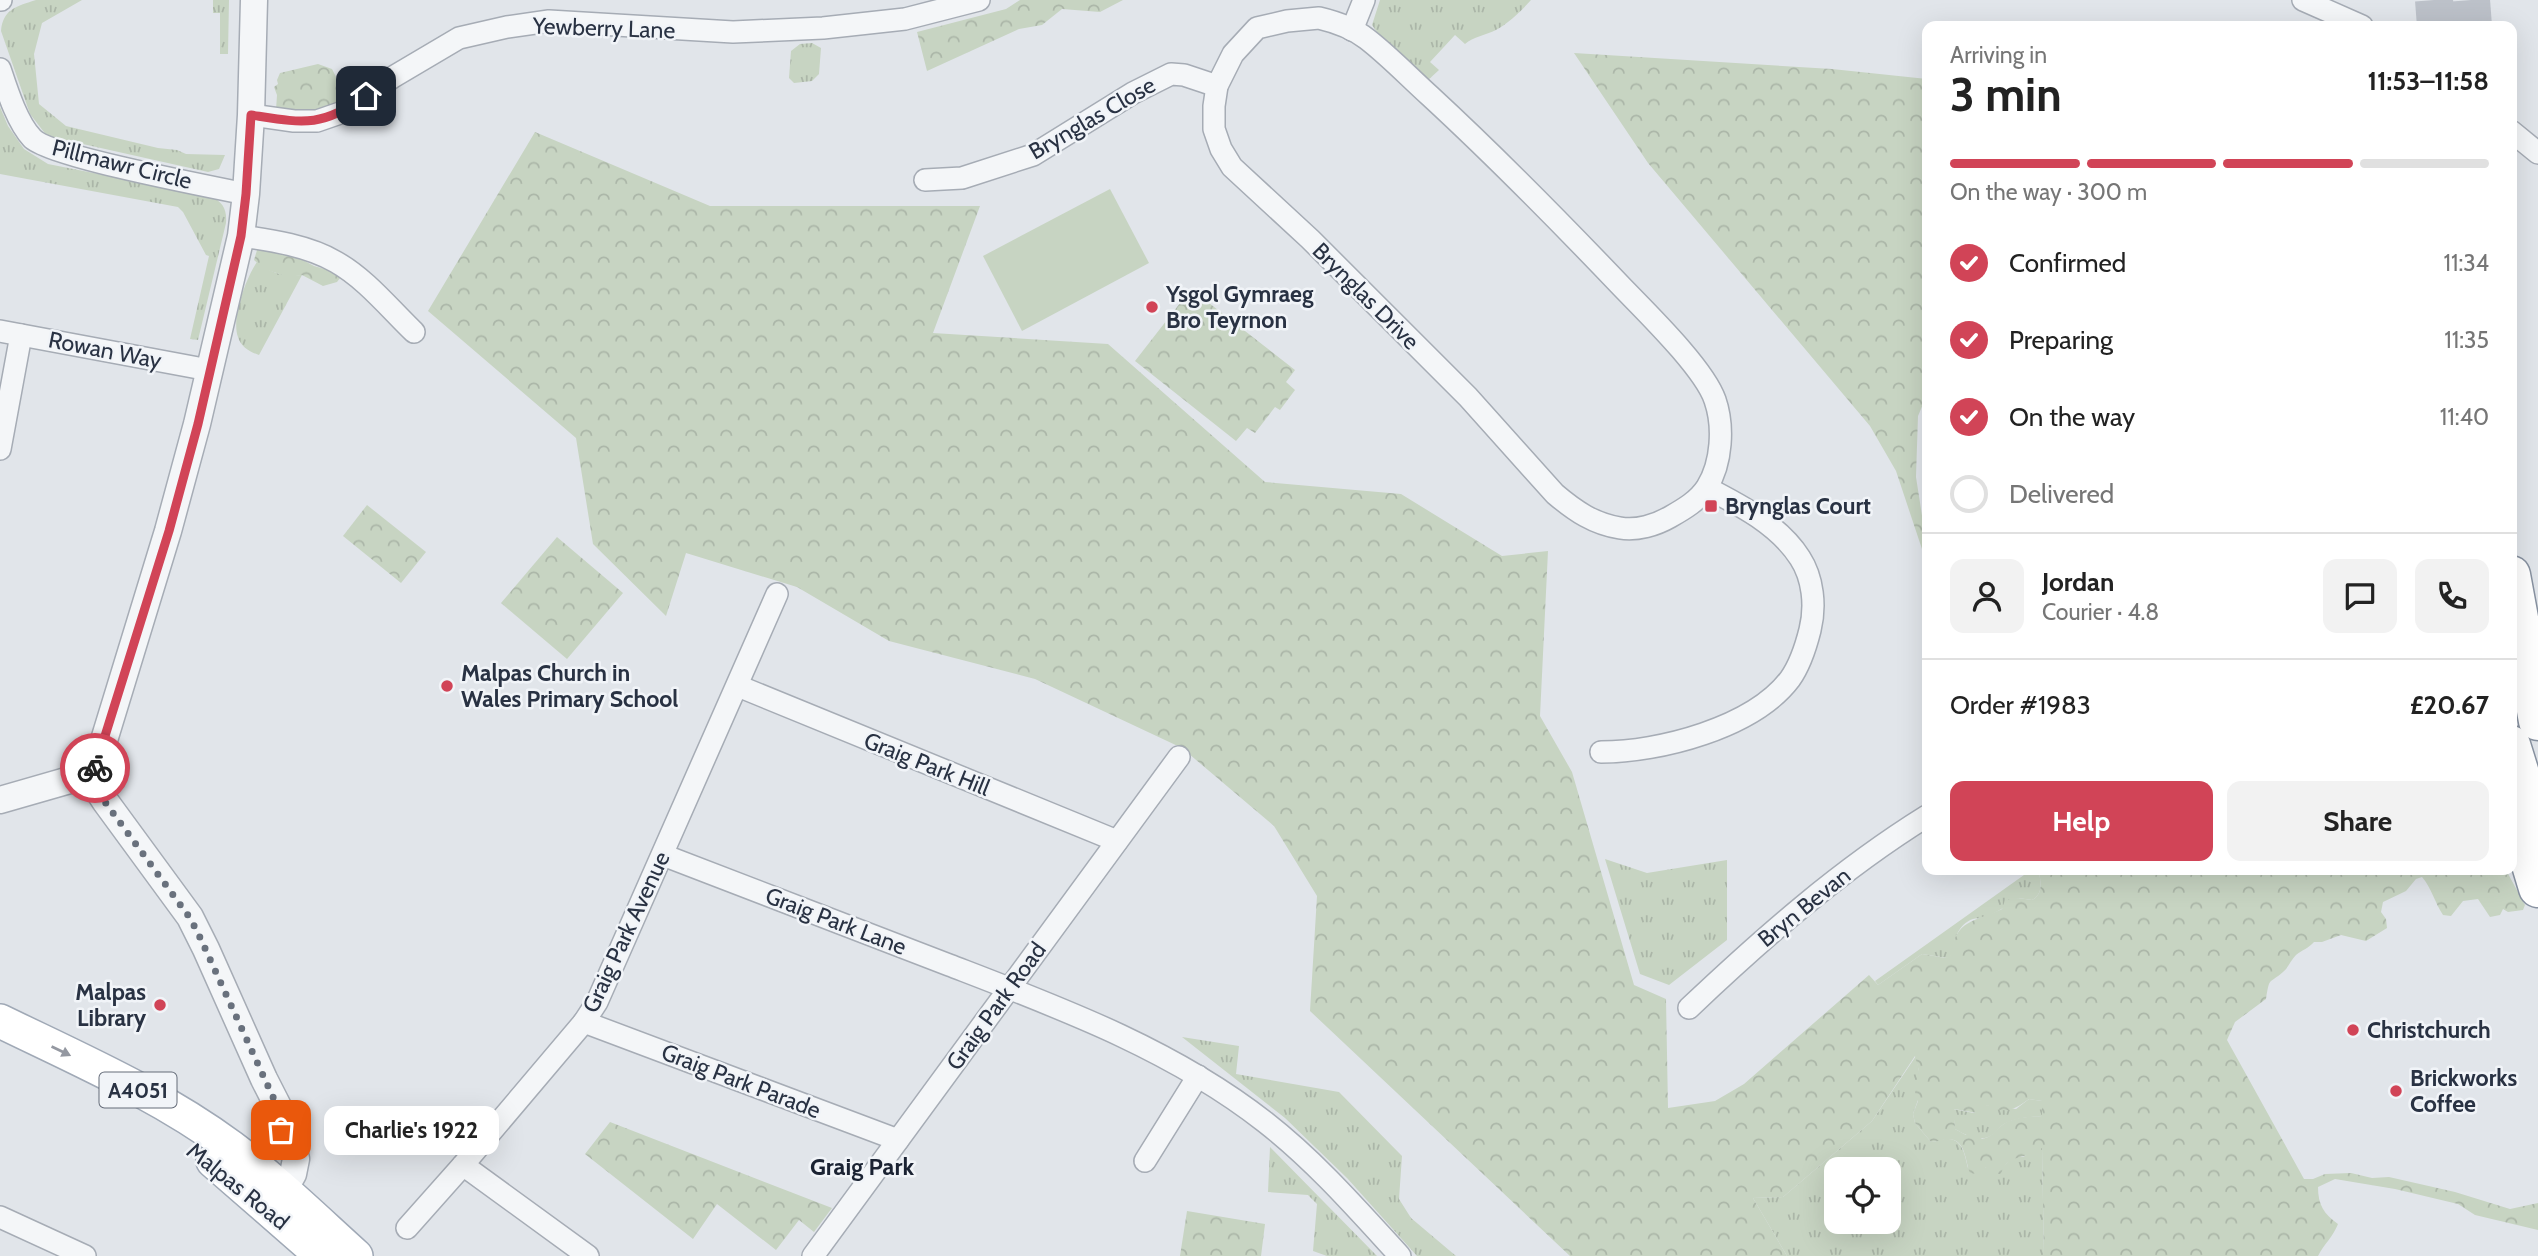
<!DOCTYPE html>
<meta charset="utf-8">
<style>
body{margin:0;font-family:Cabin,sans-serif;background:#f2f2f2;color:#222;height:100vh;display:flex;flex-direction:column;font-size:26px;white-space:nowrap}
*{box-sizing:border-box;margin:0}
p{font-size:23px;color:#767676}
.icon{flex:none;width:38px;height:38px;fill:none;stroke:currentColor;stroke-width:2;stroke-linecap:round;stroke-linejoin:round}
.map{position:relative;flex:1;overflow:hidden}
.sheet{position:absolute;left:1922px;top:21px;width:595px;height:854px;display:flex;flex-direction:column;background:#fff;border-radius:14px;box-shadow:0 7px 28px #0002}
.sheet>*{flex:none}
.fabs{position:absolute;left:1824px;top:1157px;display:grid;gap:14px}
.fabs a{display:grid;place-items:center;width:77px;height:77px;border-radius:14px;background:#fff;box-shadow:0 7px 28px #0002;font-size:35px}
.pin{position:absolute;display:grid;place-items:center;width:60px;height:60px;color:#fff;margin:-30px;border-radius:14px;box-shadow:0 4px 10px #0006}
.courier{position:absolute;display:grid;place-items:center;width:70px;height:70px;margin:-35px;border:5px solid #d14457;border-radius:50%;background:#fff;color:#222;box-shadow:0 2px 9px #0007}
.bubble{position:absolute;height:49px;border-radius:14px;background:#fff;box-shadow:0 7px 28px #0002;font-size:23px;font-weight:700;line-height:49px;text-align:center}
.overview em{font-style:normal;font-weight:700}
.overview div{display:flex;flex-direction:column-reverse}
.overview{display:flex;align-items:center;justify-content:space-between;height:119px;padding:0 28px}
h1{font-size:46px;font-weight:700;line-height:52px}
.bar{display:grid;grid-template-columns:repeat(4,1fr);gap:10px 7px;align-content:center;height:84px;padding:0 28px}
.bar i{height:9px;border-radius:5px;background:#e0e0e0}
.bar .active{background:#d14457}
.bar p{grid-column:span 4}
.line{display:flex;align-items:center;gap:18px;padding:0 28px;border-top:2px solid #e0e0e0}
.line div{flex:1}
.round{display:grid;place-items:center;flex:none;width:74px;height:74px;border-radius:14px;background:#f2f2f2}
ol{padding:0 28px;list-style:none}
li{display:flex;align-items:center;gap:21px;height:77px}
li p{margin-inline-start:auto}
li .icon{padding:7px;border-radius:50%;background:#d14457;color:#fff;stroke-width:4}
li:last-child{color:#767676}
li i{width:38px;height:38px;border:4px solid #e0e0e0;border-radius:50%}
.action{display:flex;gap:14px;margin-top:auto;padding:14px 28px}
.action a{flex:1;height:80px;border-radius:14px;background:#d14457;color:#fff;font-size:28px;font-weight:700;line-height:80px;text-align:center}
.action a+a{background:#f2f2f2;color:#222}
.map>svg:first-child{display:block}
.grass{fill:url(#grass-tufts);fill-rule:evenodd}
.forest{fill:url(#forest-crowns);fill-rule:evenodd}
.pitch{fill:#c7d4c2}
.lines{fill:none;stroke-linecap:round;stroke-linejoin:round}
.motorway-tunnel{stroke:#bcc1c9;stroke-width:38;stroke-dasharray:38 19;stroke-linecap:butt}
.minor-casing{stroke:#a6acb5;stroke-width:24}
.tertiary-casing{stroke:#a6acb5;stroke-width:29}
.primary-casing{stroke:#a0a9b6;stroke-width:36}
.motorway-casing{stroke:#8892a1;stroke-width:41}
.minor{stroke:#f4f6f8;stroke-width:21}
.tertiary{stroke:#f4f6f8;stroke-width:26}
.primary{stroke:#fff;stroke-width:33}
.motorway{stroke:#fff;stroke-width:38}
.oneway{fill:#9498a1}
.done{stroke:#69717d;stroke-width:7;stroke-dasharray:0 12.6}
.route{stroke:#d14457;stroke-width:9}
.poi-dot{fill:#d14457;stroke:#f1f4f8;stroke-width:2.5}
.labels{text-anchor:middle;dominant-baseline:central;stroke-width:5;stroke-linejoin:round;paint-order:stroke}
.shield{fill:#f1f4f8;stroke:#656c79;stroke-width:2}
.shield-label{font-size:21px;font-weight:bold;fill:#293243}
.street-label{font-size:23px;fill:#293243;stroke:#f1f4f8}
.poi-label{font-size:23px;font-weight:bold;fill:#293243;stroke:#f1f4f8;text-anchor:start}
.neighbourhood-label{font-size:24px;font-weight:bold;fill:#1b2333;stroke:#f1f4f8}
</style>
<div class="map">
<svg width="2538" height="1256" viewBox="0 0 2538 1256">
<defs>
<pattern id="grass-tufts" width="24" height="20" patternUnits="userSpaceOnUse" patternTransform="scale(1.75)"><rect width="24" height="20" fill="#c7d4c2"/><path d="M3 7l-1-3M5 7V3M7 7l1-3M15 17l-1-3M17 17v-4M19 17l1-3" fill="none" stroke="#abb6a8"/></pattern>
<pattern id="forest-crowns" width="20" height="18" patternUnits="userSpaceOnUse" patternTransform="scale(1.75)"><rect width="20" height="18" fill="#c7d4c2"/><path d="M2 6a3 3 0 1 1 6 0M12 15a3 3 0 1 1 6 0" fill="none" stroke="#abb6a8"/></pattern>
</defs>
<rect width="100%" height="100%" fill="#e1e5ea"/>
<g class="grass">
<path d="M 36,0 L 82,0 L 42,23 L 34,54 L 39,104 L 66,126 L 158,148 L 177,150 L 186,154 L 225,155 L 219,169 L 208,172 L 47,136 L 30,114 L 1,31 C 3,9 17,6 36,0 Z"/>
<path d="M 213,0 L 229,0 L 228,54 L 220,54 L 220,13 L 213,13 Z"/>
<path d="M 1380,0 L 1531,0 C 1521,11 1510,22 1496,30 C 1486,35 1473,37 1465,44 L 1455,35 L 1430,62 L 1439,70 L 1427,81 L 1379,35 L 1372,25 Z"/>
<path d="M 812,43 L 821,48 L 819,74 L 812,81 L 794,83 L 789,78 L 791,51 L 800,44 Z"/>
<path d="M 0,107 L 8,126 L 24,149 L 48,164 L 210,196 C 223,202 227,209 226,223 L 198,340 L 190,339 L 209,256 L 206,255 L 183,212 L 178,207 L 0,174 Z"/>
<path d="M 257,262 C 269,273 286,277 302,275 L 259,355 C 250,352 241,347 238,337 C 231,318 246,278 257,262 Z"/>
<path d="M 1605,859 L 1647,873 L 1727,860 L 1727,940 L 1669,985 L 1640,974 Z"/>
<path d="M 2031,870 L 2041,870 L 2039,872 C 2041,883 2043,894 2032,900 L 2018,898 C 2007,905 1996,914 1984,917 C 1980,919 1976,918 1973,919 C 1958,924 1953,941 1952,955 L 1947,958 L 1922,954 L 1878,985 L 1875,981 Z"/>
<path d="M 1182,1037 L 1239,1046 L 1236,1074 L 1339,1092 L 1402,1156 L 1399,1199 L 1411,1218 L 1456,1256 L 1417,1256 L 1347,1178 L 1285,1118 Z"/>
<path d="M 1916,1056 L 1919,1071 L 1918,1100 L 1913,1114 L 1915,1123 L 1931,1142 C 1937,1142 1943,1138 1949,1139 C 1963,1140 1965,1156 1968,1168 L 2003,1167 L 2014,1156 L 2023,1157 L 2042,1146 L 2044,1256 L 1787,1256 L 1753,1198 L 1783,1197 L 1872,1121 ZM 1836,1169 L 1888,1169 L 1888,1222 L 1836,1222 Z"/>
<path d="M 2029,1099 L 2042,1101 L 2042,1117 C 2029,1116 2016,1118 2004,1124 C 1999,1127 1997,1132 1992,1135 C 1981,1143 1965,1135 1955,1129 L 1953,1109 L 1974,1113 L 1987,1105 L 2016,1109 Z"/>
<path d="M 1270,1147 L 1377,1256 L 1327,1256 L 1313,1251 L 1317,1204 L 1308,1195 L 1268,1192 Z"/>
</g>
<g class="forest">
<path d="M 1020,0 L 1123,0 L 1100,12 L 1062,9 L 1042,25 L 1019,29 L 927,71 L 917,32 L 1006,9 Z"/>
<path d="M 1574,53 L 1832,69 L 1927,79 L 1927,395 L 1918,416 L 1916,477 L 1923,522 L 1922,549 L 1896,471 L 1870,426 L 1648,163 Z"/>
<path d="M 318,64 L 332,69 C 359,119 310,114 276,110 L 277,95 L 274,87 L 278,84 L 277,80 L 280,73 Z"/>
<path d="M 535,132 L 710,206 L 980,206 L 933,333 L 1108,344 L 1265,482 L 1401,494 L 1502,556 L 1548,551 L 1540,716 L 1572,772 L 1634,985 L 1666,999 L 1668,1108 L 1715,1101 L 1744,1084 L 1869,975 L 1878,985 L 1922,954 L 1946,958 L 1951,955 C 1955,919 1975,922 2002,909 L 2005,900 L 2018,898 L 2032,900 C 2043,894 2041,883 2039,872 L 2041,870 L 2506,870 L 2525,905 L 2523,910 L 2508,912 L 2503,909 L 2500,915 L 2490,917 L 2478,899 L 2463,901 L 2451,916 L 2443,915 C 2435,903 2431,887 2422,877 L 2416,879 L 2406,891 L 2383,902 L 2381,912 L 2386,919 L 2387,928 L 2366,941 L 2341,935 L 2322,942 L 2314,942 C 2309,948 2302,950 2296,955 C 2291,960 2288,968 2283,972 C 2268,985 2270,976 2266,999 L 2235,1022 L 2227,1040 L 2304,1179 L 2313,1179 L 2325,1174 L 2351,1173 L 2372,1178 L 2389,1177 L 2455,1192 L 2510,1209 L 2538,1203 L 2538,1230 L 2475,1215 L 2458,1204 L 2395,1189 L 2335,1179 L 2318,1187 C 2318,1205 2324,1214 2338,1224 C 2333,1237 2324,1244 2318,1256 L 2044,1256 L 2042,1148 C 2029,1160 2007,1152 2001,1174 L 1987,1173 L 1986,1167 L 1982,1175 L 1970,1173 C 1965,1161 1966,1140 1949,1139 C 1943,1139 1937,1142 1931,1142 L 1915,1123 L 1913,1114 L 1918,1101 L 1915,1092 L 1919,1071 L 1915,1056 L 1872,1121 L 1783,1197 L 1753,1198 L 1787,1256 L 1570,1256 L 1310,1011 L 1317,896 L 1274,826 L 1182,748 L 1035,679 L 889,641 L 797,587 L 686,553 L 666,616 L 593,544 L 576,438 L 428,311 ZM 2029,1099 L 2042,1101 L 2042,1117 C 2029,1116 2012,1117 2001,1126 C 1994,1132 1992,1137 1982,1139 L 1975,1132 L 1966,1135 L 1955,1129 L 1954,1109 L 1983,1114 L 1987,1105 C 2005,1114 2013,1111 2029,1099 Z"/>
<path d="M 258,247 L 299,258 L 314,266 L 335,272 L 340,278 L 337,282 L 323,286 L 302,275 L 289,277 L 264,269 L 254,260 Z"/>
<path d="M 1191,289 L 1295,370 L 1286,382 L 1295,390 L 1280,410 L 1275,407 L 1255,433 L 1247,428 L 1236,441 L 1135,361 Z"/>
<path d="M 367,505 L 426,552 L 401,583 L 343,536 Z"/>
<path d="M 557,537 L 623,593 L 567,659 L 501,603 Z"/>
<path d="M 610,1122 L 832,1208 L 814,1232 L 799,1220 L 776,1250 L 717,1204 L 693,1239 L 585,1154 Z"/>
<path d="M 1187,1211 L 1265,1224 L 1261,1256 L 1180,1256 Z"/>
</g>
<path class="pitch" d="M 1110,189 L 1149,263 L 1022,331 L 983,256 Z"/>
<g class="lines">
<g class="motorway-tunnel">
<path d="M 2434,0 L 2436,26"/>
<path d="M 2471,0 L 2473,26"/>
</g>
<g class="minor-casing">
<g id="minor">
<path d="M 0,0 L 1,0"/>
<path d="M 2303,0 L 2362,26"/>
<path d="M 1319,18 C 1336,22 1353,28 1367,39 C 1389,56 1409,77 1430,96 C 1496,157 1559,221 1621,286 C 1646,312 1704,368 1715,400 C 1724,426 1722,463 1707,487 C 1698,501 1684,509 1670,517 C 1656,525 1637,531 1620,528 C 1594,524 1575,511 1555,494 L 1468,397 L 1310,239 L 1232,167 L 1221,149 L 1214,129 L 1214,106 L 1217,86 L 1233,54 L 1257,28 L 1287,21 Z"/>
<path d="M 1352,30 L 1364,0"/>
<path d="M 0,69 C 7,90 17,122 32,138 C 48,156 212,187 246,194"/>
<path d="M 251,115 L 294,121 L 317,121 L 343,112 L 393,77 L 459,38 L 507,27 L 549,21 L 733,32 L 823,28 L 905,19 L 979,0"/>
<path d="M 2511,131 L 2538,153"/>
<path d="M 925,180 L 962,178 L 1033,155 L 1133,93 L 1171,74 L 1184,75 L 1217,86"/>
<path d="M 241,236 C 271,240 309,246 336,262 C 366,279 389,308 414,332"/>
<path d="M 0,331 L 209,370"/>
<path d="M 0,449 L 21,335"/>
<path d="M 738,686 L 1117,841"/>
<path d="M 1601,752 C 1659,752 1753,728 1790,679 C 1800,665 1806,646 1810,630 C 1816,606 1813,578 1800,558 C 1779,525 1740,505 1707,488"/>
<path d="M 663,855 C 758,892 854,928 949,965 C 1058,1007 1172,1049 1265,1122 C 1315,1161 1357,1209 1400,1256"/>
<path d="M 1689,1008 C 1763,938 1840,870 1927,816"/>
<path d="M 584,1022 L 898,1140"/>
<path d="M 1145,1161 L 1198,1076"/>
<path d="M 463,1165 L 588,1256"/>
<path d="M 0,1217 L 85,1256"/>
<path d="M 407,1228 L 463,1165 L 584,1022 L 597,1002 L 777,594"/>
<path d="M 813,1256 L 1179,757"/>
</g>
</g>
<g class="tertiary-casing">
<g id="tertiary">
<path d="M 254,0 L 251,115 L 246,194 L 241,236 L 197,424 L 168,531 L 94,773 L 96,787 L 105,801 L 190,917 L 206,949 L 264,1079 L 290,1130 L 296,1159 L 293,1174 L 284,1190"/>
<path d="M 0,800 L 94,773"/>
</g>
</g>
<g class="primary-casing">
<g id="primary">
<path d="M 0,1021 C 78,1059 161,1095 231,1147 C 275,1180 315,1219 356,1256"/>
<path d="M 213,1161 L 322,1256"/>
</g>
</g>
<g class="motorway-casing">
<g id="motorway">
<path d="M 2511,575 L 2538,721"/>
<path d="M 2511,745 L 2535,822"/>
<path d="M 2511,798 L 2538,888"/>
</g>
</g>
<use href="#minor" class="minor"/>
<use href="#tertiary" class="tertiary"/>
<use href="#primary" class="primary"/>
<use href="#motorway" class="motorway"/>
</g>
<defs><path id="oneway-solid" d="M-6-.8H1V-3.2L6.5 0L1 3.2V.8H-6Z" transform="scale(1.75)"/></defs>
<use class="oneway" href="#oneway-solid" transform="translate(61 1051) rotate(26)"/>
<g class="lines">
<path class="done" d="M 95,768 L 96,787 L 105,802 L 190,918 L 198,933 L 278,1108 L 281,1130"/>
<path class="route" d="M 95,768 L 169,531 L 198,424 L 241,236 L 246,194 L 251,115 C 303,123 321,128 366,96"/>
</g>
<g class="poi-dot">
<circle cx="1152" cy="307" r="7"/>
<rect x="1704" y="499" width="14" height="14" rx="3.5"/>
<circle cx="447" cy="686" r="7"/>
<circle cx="160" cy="1005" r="7"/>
<circle cx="2353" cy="1030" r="7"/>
<circle cx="2396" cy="1091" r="7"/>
</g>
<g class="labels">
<rect class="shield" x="99.5" y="1072.5" width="77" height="35" rx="5"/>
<g class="shield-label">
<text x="138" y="1090">A4051</text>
</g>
<g class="street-label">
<text transform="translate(604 28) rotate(2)">Yewberry Lane</text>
<text transform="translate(1092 118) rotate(-30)">Brynglas Close</text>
<text transform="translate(122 164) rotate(14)">Pillmawr Circle</text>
<text transform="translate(1366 296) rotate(45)">Brynglas Drive</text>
<text transform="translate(105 350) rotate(11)">Rowan Way</text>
<text transform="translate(927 764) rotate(22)">Graig Park Hill</text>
<text transform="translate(1804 907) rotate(-39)">Bryn Bevan</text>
<text transform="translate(836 921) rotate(21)">Graig Park Lane</text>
<text transform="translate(626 932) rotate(-65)">Graig Park Avenue</text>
<text transform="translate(996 1006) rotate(-54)">Graig Park Road</text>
<text transform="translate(741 1081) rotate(21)">Graig Park Parade</text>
<text transform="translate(238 1186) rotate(39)">Malpas Road</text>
</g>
<g class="poi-label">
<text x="1166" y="294">Ysgol Gymraeg<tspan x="1166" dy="26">Bro Teyrnon</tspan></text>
<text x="1725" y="506">Brynglas Court</text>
<text x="461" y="673">Malpas Church in<tspan x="461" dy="26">Wales Primary School</tspan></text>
<text x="146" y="992" text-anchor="end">Malpas<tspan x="146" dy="26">Library</tspan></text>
<text x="2367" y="1030">Christchurch</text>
<text x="2410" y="1078">Brickworks<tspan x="2410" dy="26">Coffee</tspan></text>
</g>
<g class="neighbourhood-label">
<text x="862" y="1166">Graig Park</text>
</g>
</g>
</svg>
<div class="fabs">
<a><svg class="icon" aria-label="locate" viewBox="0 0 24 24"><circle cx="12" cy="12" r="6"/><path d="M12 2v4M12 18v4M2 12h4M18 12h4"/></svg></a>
</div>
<div class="pin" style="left:281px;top:1130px;background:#ea580c"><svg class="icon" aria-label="bag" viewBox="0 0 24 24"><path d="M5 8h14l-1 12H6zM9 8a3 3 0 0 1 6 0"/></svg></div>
<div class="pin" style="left:366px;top:96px;background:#1f2937"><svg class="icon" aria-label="home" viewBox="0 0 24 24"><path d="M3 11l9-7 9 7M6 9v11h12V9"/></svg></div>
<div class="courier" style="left:95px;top:768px"><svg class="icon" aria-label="bike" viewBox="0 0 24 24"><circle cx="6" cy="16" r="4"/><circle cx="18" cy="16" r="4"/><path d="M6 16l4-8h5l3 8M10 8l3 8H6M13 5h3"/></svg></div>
<div class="bubble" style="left:324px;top:1106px;width:175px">Charlie's 1922</div>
<section class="sheet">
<div class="overview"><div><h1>3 min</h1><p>Arriving in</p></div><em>11:53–11:58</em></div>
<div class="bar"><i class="active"></i><i class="active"></i><i class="active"></i><i></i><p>On the way · 300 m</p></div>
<ol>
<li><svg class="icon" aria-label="check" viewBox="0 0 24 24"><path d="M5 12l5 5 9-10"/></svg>Confirmed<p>11:34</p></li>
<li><svg class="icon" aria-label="check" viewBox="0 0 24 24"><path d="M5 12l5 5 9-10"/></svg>Preparing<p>11:35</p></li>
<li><svg class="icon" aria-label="check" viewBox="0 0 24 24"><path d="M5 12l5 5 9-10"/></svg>On the way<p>11:40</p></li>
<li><i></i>Delivered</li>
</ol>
<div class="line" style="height:126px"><a class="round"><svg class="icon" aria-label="person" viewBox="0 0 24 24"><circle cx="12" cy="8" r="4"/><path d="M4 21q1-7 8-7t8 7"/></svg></a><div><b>Jordan</b><p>Courier · 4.8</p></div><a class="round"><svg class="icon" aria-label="chat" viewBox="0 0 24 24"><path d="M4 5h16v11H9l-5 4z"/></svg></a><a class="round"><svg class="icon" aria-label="phone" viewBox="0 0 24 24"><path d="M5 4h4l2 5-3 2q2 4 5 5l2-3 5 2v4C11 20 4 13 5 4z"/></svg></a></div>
<div class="line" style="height:91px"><div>Order #1983</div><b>£20.67</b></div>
<div class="action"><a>Help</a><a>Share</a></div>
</section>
</div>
